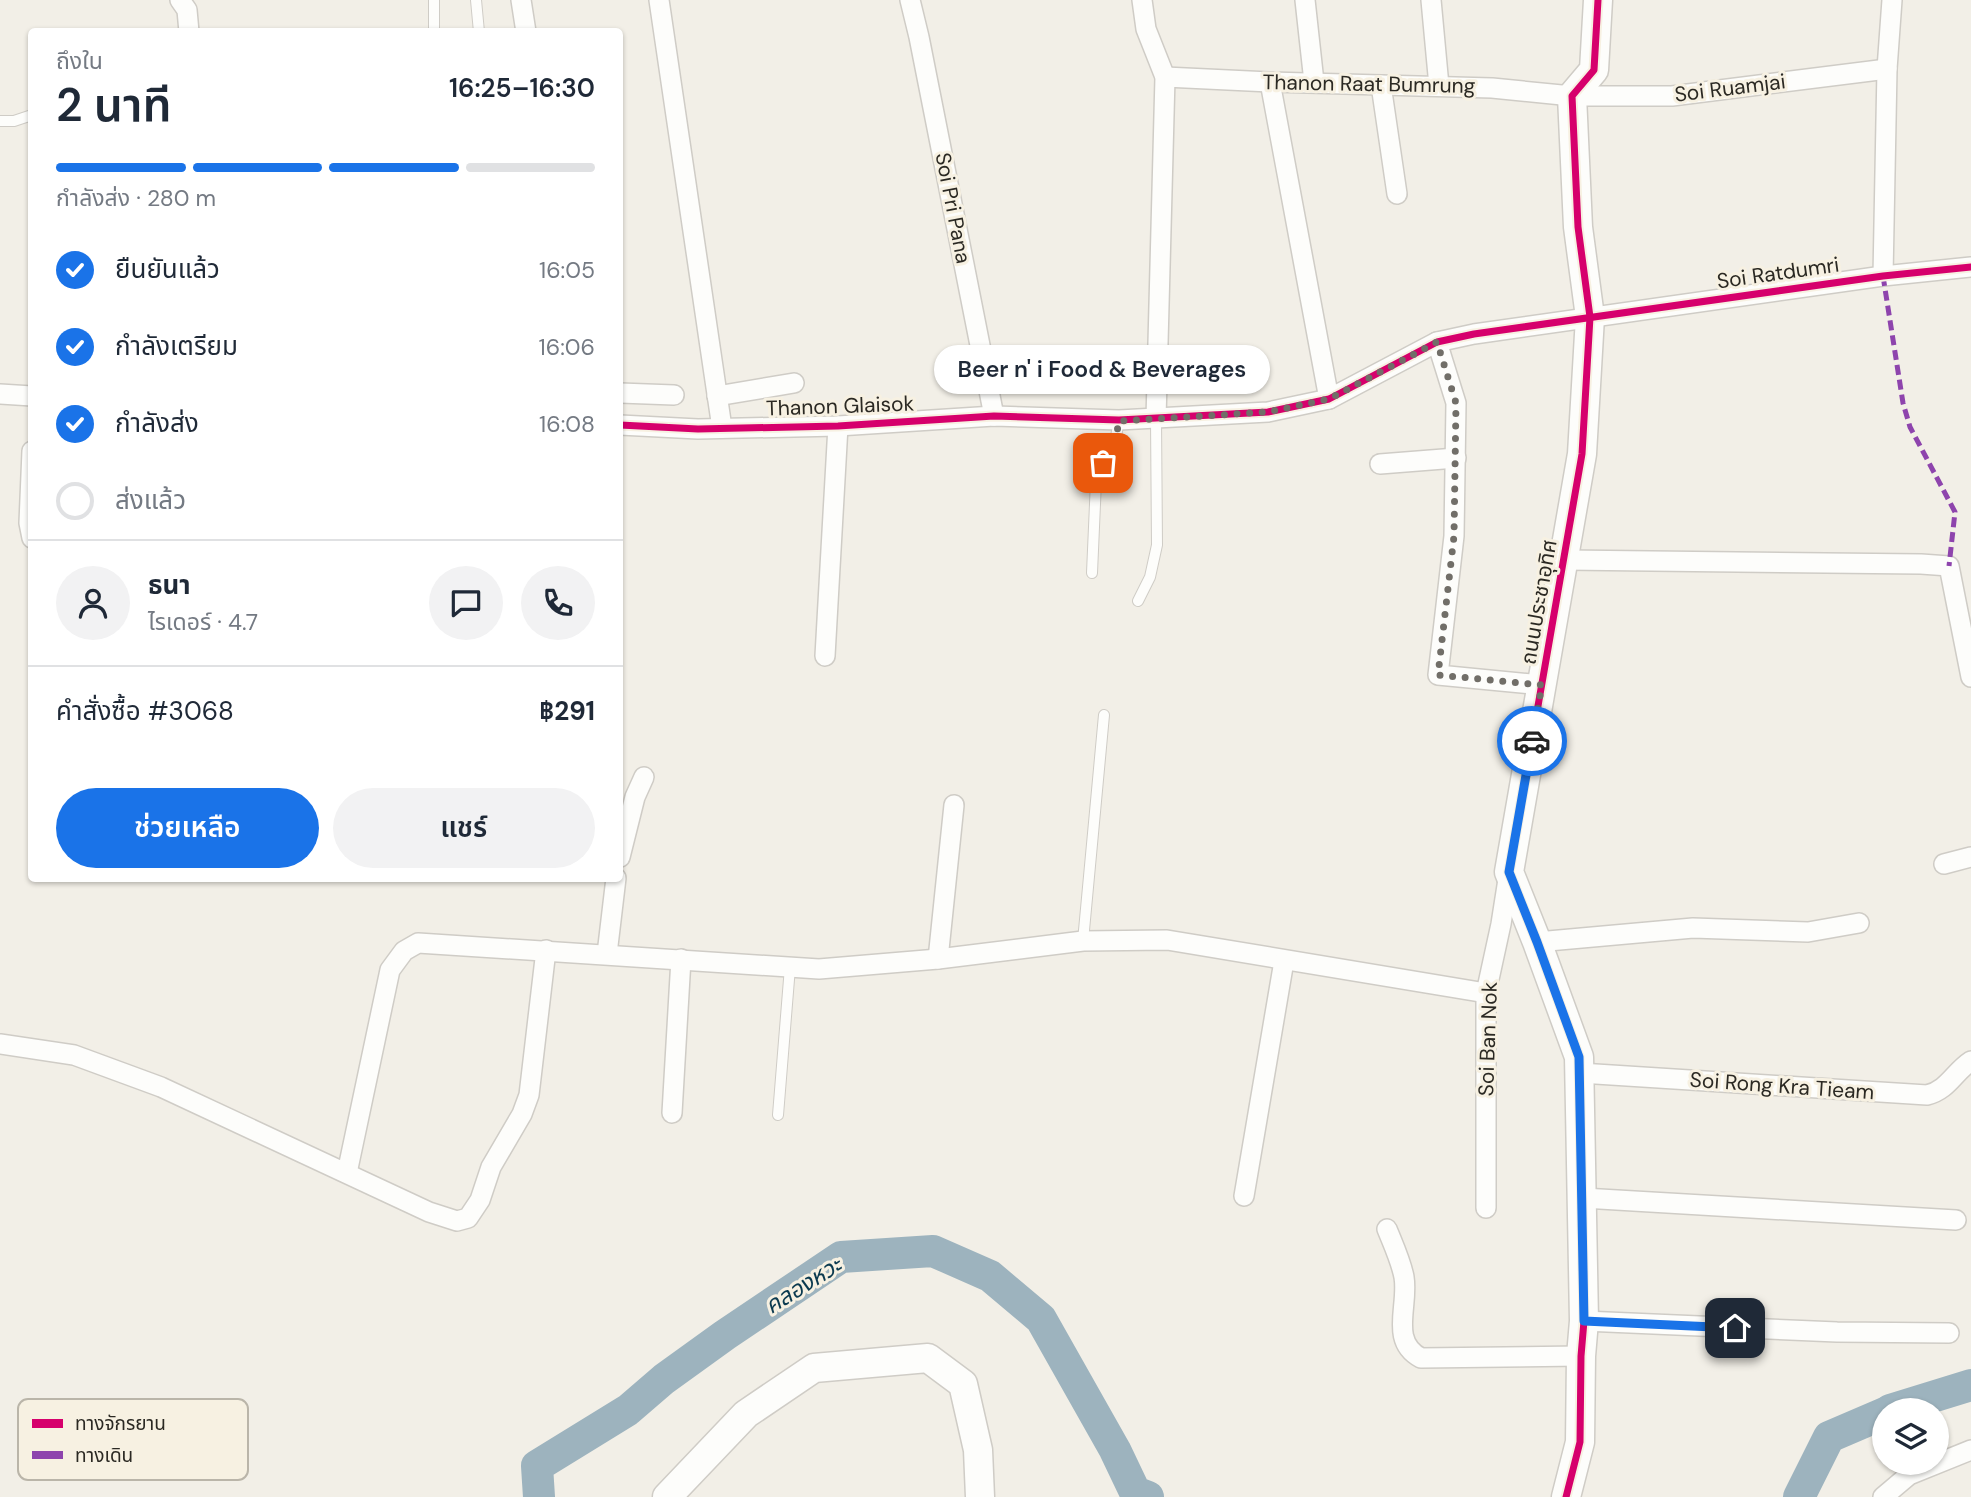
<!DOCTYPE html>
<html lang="th">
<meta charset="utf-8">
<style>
body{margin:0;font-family:"DM Sans","Noto Sans Thai",sans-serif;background:#f2f2f3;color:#1f2937;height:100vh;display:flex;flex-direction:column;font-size:26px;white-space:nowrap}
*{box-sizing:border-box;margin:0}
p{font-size:23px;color:#747a83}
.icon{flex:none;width:38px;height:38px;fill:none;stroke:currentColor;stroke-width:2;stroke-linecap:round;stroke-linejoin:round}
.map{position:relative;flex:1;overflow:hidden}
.panel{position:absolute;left:28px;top:28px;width:595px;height:854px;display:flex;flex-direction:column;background:#fff;border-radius:7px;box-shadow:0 2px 5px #0004}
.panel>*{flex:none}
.controls{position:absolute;left:1872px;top:1398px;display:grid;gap:14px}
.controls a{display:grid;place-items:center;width:77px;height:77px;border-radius:50%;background:#fff;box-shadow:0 2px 5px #0004;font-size:35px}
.pin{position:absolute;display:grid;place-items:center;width:60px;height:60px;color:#fff;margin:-30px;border-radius:14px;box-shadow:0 4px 10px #0006}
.courier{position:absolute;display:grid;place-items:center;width:70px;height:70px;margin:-35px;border:5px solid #1a73e8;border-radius:50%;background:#fff;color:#222;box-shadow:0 2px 9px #0007}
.bubble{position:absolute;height:49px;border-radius:24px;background:#fff;box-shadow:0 2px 5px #0004;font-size:23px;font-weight:600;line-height:49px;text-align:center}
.summary em{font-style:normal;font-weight:600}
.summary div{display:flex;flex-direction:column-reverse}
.summary{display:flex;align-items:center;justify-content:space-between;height:119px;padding:0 28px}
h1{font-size:46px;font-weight:600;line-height:52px}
.bar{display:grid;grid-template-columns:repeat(4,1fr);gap:10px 7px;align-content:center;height:84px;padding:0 28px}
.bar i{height:9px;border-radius:5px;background:#e0e1e3}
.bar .selected{background:#1a73e8}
.bar p{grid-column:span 4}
.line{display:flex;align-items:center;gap:18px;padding:0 28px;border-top:2px solid #e0e1e3}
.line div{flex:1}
.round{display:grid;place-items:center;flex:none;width:74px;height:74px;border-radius:37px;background:#f2f2f3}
ol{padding:0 28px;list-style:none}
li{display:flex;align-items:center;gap:21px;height:77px}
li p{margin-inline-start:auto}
li .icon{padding:7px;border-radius:50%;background:#1a73e8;color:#fff;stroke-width:4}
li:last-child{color:#747a83}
li i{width:38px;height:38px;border:4px solid #e0e1e3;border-radius:50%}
.cta{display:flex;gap:14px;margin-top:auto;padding:14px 28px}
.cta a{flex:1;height:80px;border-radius:42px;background:#1a73e8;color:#fff;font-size:28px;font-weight:600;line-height:80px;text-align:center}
.cta a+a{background:#f2f2f3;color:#1f2937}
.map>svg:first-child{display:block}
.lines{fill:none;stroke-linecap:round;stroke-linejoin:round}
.river{stroke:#9db3be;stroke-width:32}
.lane-casing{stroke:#cfccc6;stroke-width:12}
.street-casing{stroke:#cfccc6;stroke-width:22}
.secondary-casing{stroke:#cfccc6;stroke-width:31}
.lane{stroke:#fdfdfb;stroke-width:10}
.street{stroke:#fdfdfb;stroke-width:19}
.secondary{stroke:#fdfdfb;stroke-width:28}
.quiet{stroke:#8e44ad;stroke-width:5;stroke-dasharray:10 5;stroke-linecap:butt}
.cycleway-casing{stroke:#f7f1e2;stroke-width:11}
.cycleway{stroke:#d6006c;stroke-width:7}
.done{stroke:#716e68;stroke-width:7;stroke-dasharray:0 12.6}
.route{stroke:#1a73e8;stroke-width:9}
.labels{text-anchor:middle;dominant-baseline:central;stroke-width:6;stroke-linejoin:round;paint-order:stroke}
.street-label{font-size:21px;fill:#2b2923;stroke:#f7f1e2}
.water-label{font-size:23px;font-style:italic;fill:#0b3a4f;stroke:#f7f1e2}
.key{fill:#f7f1e2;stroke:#bab5a9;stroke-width:2}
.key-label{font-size:19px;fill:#2b2923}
</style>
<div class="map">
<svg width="1971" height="1497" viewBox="0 0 1971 1497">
<rect width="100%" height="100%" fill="#f2efe7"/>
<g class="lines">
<g class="river">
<path d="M 1890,1410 L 1971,1385"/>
<path d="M 539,1497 L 537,1466 L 628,1410 L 664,1379 L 725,1335 L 841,1257 L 933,1251 L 990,1276 L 1041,1319 L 1115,1450 L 1135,1492 L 1148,1497"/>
<path d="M 1799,1497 L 1829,1437 L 1885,1413"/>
</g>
<g class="lane-casing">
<g id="lane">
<path d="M 434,0 L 434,32"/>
<path d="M 476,0 L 479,32"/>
<path d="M 0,121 L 14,121 L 32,115"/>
<path d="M 1092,573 L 1096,481 L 1103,463 L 1115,442 L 1119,420"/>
<path d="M 1138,601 L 1150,577 L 1157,545 L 1156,419"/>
<path d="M 1083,941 L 1104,715"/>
<path d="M 778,1115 L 790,967"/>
</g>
</g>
<g class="street-casing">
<g id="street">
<path d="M 180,0 L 187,10 L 189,32"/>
<path d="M 521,0 L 526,32"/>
<path d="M 659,0 L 722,428"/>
<path d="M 910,0 L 919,37 L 994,416"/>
<path d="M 1142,0 L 1146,29 L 1165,77 L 1156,419"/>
<path d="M 1305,0 L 1314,82"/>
<path d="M 1431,0 L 1439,86"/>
<path d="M 1165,77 L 1270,82 L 1492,88 L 1572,96 L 1672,96 L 1887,69"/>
<path d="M 1270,82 L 1329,399"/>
<path d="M 1381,85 L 1397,194"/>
<path d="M 1883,276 L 1887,69 L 1892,0"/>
<path d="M 1437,342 L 1456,403 L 1454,536 L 1438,675 L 1542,685"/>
<path d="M 620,393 L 674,395"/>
<path d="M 0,394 L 32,396"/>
<path d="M 717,396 L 794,383"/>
<path d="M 620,425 L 698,429 L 838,426 L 994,416 L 1119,420 L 1268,412 L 1329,399 L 1437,342 L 1474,334 L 1883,276 L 1971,267"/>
<path d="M 32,451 L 29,523 L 32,538"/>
<path d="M 1380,464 L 1456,458"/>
<path d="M 1565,560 L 1921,564 L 1949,566 L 1971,677"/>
<path d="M 825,656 L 838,426"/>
<path d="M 620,857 L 635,797 L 644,777"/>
<path d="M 1944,864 L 1971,857"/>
<path d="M 1537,942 L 1693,928 L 1808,932 L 1859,923"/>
<path d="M 607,954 L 616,878"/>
<path d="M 938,959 L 954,805"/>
<path d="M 0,1044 L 74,1055 L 161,1087 L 429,1212 L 457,1221 L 468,1218 L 480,1200 L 491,1167 L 522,1114 L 529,1095 L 546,950"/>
<path d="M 1580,1073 L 1927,1095 C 1948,1090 1954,1072 1971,1061"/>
<path d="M 672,1113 L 681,959"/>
<path d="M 347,1173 L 390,970 L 404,951 L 418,943 L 819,969 L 938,959 L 1083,941 L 1167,940 L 1486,993"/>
<path d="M 1244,1196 L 1284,961"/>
<path d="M 1583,1198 L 1956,1220"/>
<path d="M 1486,1208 L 1486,993 L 1501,924 L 1509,873"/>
<path d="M 1387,1229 C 1393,1244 1401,1261 1404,1277 C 1409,1306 1389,1341 1421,1358 L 1581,1356"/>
<path d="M 1584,1321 L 1837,1332 L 1949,1333"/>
<path d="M 1883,1497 L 1909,1475 L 1971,1450"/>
</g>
</g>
<g class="secondary-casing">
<g id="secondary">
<path d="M 667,1497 L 746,1414 L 814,1368 L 928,1358 L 963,1384 L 978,1450 L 980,1497"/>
<path d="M 1566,1497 L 1580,1442 L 1581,1356 L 1584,1321 L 1579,1057 L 1537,942 L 1509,872 L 1582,454 L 1590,317 L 1578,227 L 1572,96 L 1594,70 L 1598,0"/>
</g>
</g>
<use href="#lane" class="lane"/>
<use href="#street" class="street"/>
<use href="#secondary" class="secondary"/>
<path class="quiet" d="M 1883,276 L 1903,403 L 1910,427 L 1955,512 L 1949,566"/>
<g class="cycleway-casing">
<g id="cycleway">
<path d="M 620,425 L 698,429 L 838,426 L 994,416 L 1119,420 L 1268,412 L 1329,399 L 1437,342 L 1474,334 L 1883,276 L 1971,267"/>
<path d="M 1566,1497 L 1580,1442 L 1581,1356 L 1584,1321 L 1579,1057 L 1537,942 L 1509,872 L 1582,454 L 1590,317 L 1578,227 L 1572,96 L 1594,70 L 1598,0"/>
</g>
</g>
<use href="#cycleway" class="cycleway"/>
</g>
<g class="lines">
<path class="done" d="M 1103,463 L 1115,442 L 1119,421 L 1268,412 L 1329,399 L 1437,342 L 1456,403 L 1454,536 L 1438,675 L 1542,685 L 1532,741"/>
<path class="route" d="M 1532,741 L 1509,872 L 1537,942 L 1579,1057 L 1584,1321 L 1735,1328"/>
</g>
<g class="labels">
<g class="street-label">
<text transform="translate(1369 84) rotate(1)">Thanon Raat Bumrung</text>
<text transform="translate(1730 88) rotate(-7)">Soi Ruamjai</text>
<text transform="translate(953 208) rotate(79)">Soi Pri Pana</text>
<text transform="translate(1778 273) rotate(-8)">Soi Ratdumri</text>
<text transform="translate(840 406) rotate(-2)">Thanon Glaisok</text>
<text transform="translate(1539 602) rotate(-80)">ถนนประชาอุทิศ</text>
<text transform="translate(1488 1039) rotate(-88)">Soi Ban Nok</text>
<text transform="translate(1782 1086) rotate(4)">Soi Rong Kra Tieam</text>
</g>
<g class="water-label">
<text transform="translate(803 1285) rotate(-32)">คลองหวะ</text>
</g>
</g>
<rect x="18" y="1399" width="230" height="81" rx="10" class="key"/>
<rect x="32" y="1419" width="31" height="9" fill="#d6006c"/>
<rect x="32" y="1451" width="31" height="8" fill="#8e44ad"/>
<g class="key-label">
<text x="75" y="1430">ทางจักรยาน</text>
<text x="75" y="1462">ทางเดิน</text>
</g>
</svg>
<div class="controls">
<a><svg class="icon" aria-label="layers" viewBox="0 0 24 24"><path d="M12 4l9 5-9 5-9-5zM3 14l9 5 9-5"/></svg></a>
</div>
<div class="pin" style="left:1103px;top:463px;background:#ea580c"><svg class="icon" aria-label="bag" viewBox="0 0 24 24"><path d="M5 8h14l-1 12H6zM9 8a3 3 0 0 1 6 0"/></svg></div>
<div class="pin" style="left:1735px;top:1328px;background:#1f2937"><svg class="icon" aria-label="home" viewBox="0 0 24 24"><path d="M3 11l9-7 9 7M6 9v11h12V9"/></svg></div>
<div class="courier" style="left:1532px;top:741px"><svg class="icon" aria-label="car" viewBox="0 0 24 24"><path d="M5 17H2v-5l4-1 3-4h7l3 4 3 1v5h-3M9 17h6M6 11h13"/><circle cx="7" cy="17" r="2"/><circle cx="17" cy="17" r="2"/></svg></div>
<div class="bubble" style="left:934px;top:345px;width:336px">Beer n' i Food &amp; Beverages</div>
<section class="panel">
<div class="summary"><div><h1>2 นาที</h1><p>ถึงใน</p></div><em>16:25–16:30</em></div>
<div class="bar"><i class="selected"></i><i class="selected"></i><i class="selected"></i><i></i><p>กำลังส่ง · 280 m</p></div>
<ol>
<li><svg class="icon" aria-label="check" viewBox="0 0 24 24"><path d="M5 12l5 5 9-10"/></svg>ยืนยันแล้ว<p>16:05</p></li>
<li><svg class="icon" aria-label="check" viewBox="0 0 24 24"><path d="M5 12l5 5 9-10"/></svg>กำลังเตรียม<p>16:06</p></li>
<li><svg class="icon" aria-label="check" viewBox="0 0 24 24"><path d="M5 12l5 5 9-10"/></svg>กำลังส่ง<p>16:08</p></li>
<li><i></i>ส่งแล้ว</li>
</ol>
<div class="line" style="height:126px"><a class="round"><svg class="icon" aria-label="person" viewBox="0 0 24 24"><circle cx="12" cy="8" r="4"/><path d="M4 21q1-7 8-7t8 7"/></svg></a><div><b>ธนา</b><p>ไรเดอร์ · 4.7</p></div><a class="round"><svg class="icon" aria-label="chat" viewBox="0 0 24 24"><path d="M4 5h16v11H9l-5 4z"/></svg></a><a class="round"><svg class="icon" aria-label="phone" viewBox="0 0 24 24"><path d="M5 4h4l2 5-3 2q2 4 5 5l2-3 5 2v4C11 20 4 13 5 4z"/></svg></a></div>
<div class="line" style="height:91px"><div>คำสั่งซื้อ #3068</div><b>฿291</b></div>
<div class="cta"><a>ช่วยเหลือ</a><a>แชร์</a></div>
</section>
</div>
